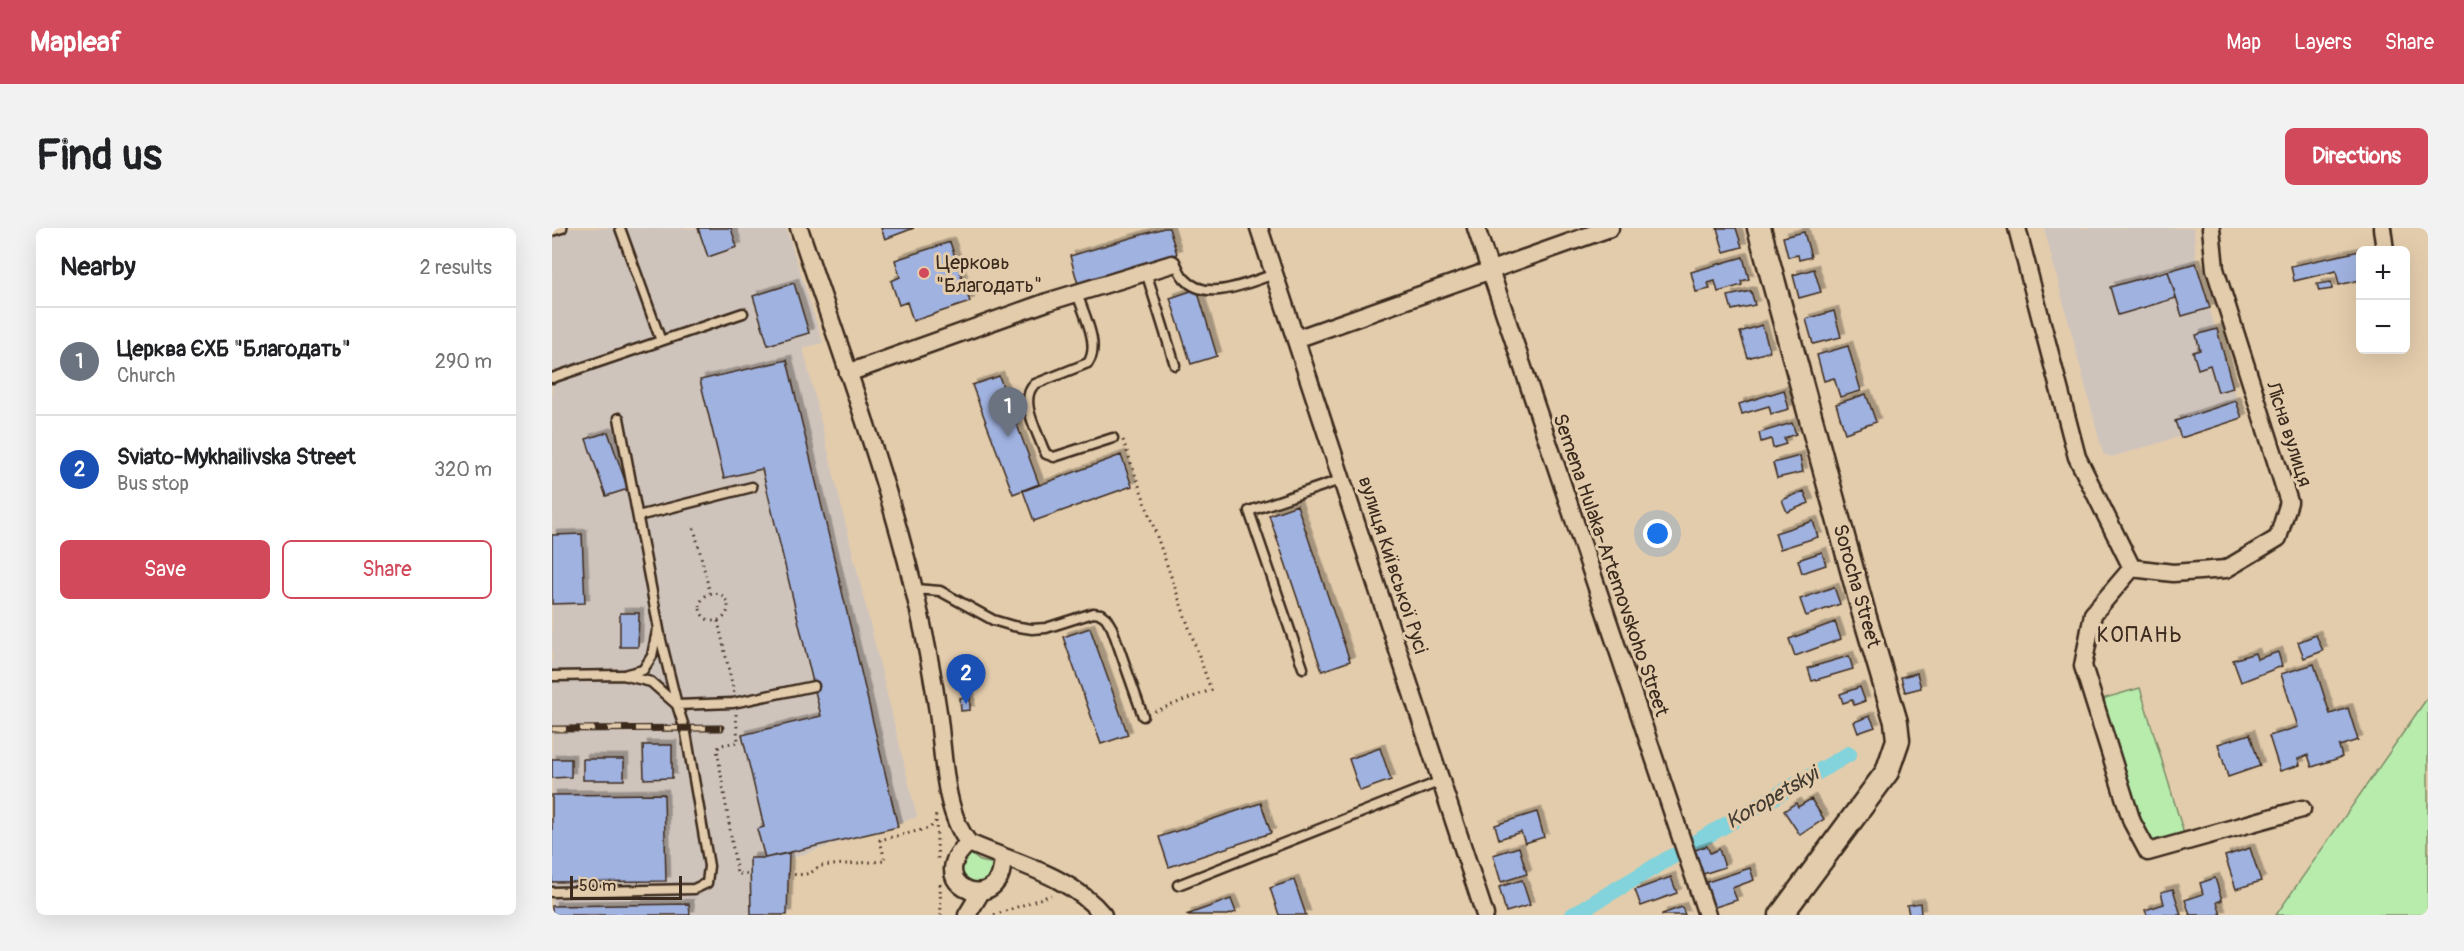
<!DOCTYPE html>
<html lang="en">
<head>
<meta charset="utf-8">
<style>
	body { margin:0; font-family:Pangolin,sans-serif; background:#f2f2f2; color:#202124 }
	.controls { position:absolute; right:18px; top:18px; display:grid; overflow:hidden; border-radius:9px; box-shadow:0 6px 24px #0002 }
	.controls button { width:54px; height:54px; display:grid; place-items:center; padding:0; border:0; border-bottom:2px solid #e0e0e0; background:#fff; color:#202124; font:30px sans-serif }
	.scale { position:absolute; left:18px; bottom:15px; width:112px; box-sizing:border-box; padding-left:6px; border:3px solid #3b2a1e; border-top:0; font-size:16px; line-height:21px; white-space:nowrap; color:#3b2a1e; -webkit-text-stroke:4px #e3ccac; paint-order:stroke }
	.you { position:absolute; left:1106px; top:306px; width:21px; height:21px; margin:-15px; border:4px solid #fff; border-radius:50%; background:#1a73e8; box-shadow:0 0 0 9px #1a73e833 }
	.badge { display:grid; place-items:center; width:39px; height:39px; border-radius:50%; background:#d1495b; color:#fff; font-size:20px; font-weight:700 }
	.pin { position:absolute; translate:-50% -50px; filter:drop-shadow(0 2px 3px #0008) }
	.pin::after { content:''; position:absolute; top:32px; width:21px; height:18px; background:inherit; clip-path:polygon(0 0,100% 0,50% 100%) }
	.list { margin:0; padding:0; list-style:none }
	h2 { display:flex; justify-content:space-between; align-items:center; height:78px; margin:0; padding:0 24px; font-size:26px }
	h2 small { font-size:20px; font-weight:400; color:#757577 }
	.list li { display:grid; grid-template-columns:39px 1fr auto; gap:18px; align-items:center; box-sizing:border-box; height:108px; padding:0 24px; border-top:2px solid #e0e0e0 }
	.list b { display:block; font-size:22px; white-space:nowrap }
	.list p { margin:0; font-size:20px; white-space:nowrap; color:#757577 }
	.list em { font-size:20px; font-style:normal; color:#757577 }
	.actions { display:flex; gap:12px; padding:18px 24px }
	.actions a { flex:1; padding:14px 0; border:2px solid #d1495b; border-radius:9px; text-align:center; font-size:21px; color:#d1495b }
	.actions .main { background:#d1495b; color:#fff }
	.map { position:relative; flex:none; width:1876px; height:687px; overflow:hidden; border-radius:9px }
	header { display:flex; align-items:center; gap:36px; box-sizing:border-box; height:84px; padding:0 30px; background:#d1495b; color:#fff }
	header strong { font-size:28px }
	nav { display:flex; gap:33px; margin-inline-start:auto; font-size:21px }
	.intro { display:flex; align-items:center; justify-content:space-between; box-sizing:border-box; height:144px; padding:0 36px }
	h1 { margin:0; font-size:42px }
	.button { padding:15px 27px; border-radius:9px; background:#d1495b; color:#fff; font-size:21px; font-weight:700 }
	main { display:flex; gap:36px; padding:0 36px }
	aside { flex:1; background:#fff; border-radius:9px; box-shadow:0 6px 24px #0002 }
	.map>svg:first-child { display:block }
</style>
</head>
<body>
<header>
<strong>Mapleaf</strong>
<nav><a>Map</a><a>Layers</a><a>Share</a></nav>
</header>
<div class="intro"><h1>Find us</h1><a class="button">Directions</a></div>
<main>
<aside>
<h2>Nearby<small>2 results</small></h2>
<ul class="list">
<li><span class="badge" style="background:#6b7280">1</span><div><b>Церква ЄХБ &quot;Благодать&quot;</b><p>Church</p></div><em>290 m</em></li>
<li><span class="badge" style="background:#1a4fb4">2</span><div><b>Sviato-Mykhailivska Street</b><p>Bus stop</p></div><em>320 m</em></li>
</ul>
<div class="actions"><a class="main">Save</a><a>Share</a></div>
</aside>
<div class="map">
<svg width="1876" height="687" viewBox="0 0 1876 687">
	<defs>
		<filter id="shadow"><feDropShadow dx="4.5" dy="-4.5" stdDeviation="0" flood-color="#0004"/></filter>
	</defs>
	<rect width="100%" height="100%" fill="#e3ccac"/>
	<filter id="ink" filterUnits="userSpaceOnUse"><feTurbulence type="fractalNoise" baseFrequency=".0167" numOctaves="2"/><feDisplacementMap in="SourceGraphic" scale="12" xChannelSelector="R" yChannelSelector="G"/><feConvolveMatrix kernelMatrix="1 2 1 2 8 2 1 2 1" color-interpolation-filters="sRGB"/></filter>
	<g filter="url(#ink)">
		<path fill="#cfc4bc" d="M0 0H234L271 115 251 120 365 589 234 632 238 687H0Z
			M1492 0H1642L1644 35 1690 190 1560 229 1551 226Z"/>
		<path fill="#b8ecad" stroke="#7a8b66" stroke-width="1.5" d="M1588 460 1632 606 1600 615 1586 589 1551 478 1553 470Z
			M1876 469V687H1724Z
			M416 624 428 633 443 636C440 649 436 653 424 657L409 649 408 633Z"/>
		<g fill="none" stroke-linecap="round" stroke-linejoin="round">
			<path stroke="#82d3db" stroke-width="16" d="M1144 614 1297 526
				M1021 687 1121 628"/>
		</g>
		<path fill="#a0b2e0" stroke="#3b2a1e" stroke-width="1.5" filter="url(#shadow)" d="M146 0H179L185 19 156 29Z
			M329 0H362L333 11Z
			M612 0H617L625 26 526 56 518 28Z
			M1165 0H1184L1190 19 1172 24Z
			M1252 4 1259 29 1247 32 1246 27 1236 29 1231 9Z
			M398 14 418 74 361 93 355 74 347 77 339 53 348 49 343 32Z
			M1808 22V52L1787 57 1784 43 1742 53 1739 38 1812 22Z
			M1191 29 1197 51 1189 53 1190 57 1166 64 1163 53 1156 55 1158 61 1144 64 1139 44Z
			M1644 35 1658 80 1630 88 1616 43Z
			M1262 41 1269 64 1247 70 1241 47Z
			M1616 43 1624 70 1566 87 1558 59Z
			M1779 54 1780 61 1767 63 1765 56Z
			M242 55 257 105 216 117 201 68Z
			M645 61 665 128 639 136 618 70Z
			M1199 63 1203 77 1180 82 1176 68Z
			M1282 83 1289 109 1261 116 1254 91Z
			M1210 97 1218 123 1196 130 1188 104Z
			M1665 101 1681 160 1666 164 1658 137 1646 141 1641 124 1648 122 1644 107Z
			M1296 118 1309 163 1288 169 1282 150 1272 153 1265 127Z
			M235 132 346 599 213 630 205 601 212 599 190 507 269 488 210 241 172 250 148 152Z
			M447 148 487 256 461 266 420 157Z
			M1232 162 1237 181 1219 186 1217 178 1190 186 1187 176Z
			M1314 166 1324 194 1293 205 1284 176Z
			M1684 173 1690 190 1629 210 1623 193Z
			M1240 195 1244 206 1232 210 1234 216 1221 220 1219 211 1209 214 1207 205Z
			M56 204 76 261 54 268 34 211Z
			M569 227 580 258 482 293 471 263Z
			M1248 228 1251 244 1225 250 1221 235Z
			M1252 263 1257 275 1235 284 1230 272Z
			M745 277 798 433 770 443 717 287Z
			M1261 293 1266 309 1228 321 1223 305Z
			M30 306 33 375 0 376V307Z
			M1270 324 1274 337 1250 345 1246 332Z
			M1282 359 1288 376 1254 388 1248 371Z
			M68 385H87L86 419H68Z
			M1283 394 1289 411 1243 428 1237 411Z
			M538 400 576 507 549 516 511 409Z
			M1764 407 1771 423 1752 430 1746 414Z
			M1726 424 1730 438 1689 454 1681 432 1703 425 1705 431Z
			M1297 428 1301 441 1260 453 1256 440Z
			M1762 436 1778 486 1796 480 1806 512 1787 518 1790 529 1760 539 1756 527 1746 531 1748 537 1728 543 1717 508 1746 499 1729 446Z
			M1365 445 1369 460 1353 464 1349 449Z
			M1308 459 1313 473 1302 477 1300 472 1291 475 1288 466Z
			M418 469V482L409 483 408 470Z
			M1318 488 1323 499 1306 505 1302 494Z
			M1698 506 1708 538 1676 549 1666 516Z
			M91 517H120V550L92 551Z
			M828 520 839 552 808 563 797 531Z
			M0 531H19V549L0 550Z
			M31 531H72V552H31Z
			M112 566 114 653 0 654V567Z
			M1259 571 1272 591 1248 607 1232 583 1244 575 1246 579Z
			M709 575 719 605 617 639 607 609Z
			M985 584 992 609 973 615 969 604 947 611 943 597Z
			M1155 618 1158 625 1167 621 1173 639 1148 647 1140 623Z
			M967 619 975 646 949 654 941 627Z
			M1698 620 1709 653 1684 661 1673 628Z
			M237 625 235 687H199L198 630H213Z
			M1198 640 1202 652 1180 660 1185 672 1157 681 1149 656Z
			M1119 649 1125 665 1089 678 1083 662Z
			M1663 650 1670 672 1665 674 1669 687H1638L1633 672 1651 666 1648 655Z
			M742 652 754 687H727L718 660Z
			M970 652 978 677 954 684 947 659Z
			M1621 661 1629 687H1595L1593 682 1612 676 1609 664Z
			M679 671 684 684 676 687H634Z
			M1368 675 1369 686 1357 687 1355 677Z
			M137 676 138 687H0V678Z
			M1130 679 1133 687H1110V686Z"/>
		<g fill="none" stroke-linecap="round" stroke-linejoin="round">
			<g stroke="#3b2a1e" stroke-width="13">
				<path id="lane" d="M68 0 109 113
					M0 3 10 0
					M620 36 625 38C627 42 629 47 632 50 654 76 696 54 723 46
					M594 44 623 137
					M525 65C531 85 549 117 536 135L483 156C466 171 485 203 491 220L494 226 502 229 561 210
					M0 150 191 85
					M67 190 109 412 125 477 181 475 262 458
					M86 288 200 259
					M363 361 388 363 441 392 461 398 480 401 494 400 541 385 549 386 554 390 560 400 591 488
					M751 440 697 283 791 251
					M75 446 91 442 100 428 105 403
					M0 448 71 447 99 454 125 477 134 505 157 638 155 655 142 661 0 664
					M626 657 889 553"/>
			</g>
			<g stroke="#3b2a1e" stroke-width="21">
				<path id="street" d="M247 0C301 160 362 317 386 484 392 525 391 583 417 615 462 635 518 647 551 687
					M707 0 933 687
					M924 0 1155 687
					M1465 0 1525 229 1580 340 1541 386 1531 438 1580 594 1596 624 1750 581
					M1830 0 1833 22
					M744 111 1058 0
					M296 145 495 74 620 36
					M1580 340 1621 345 1674 341 1726 310 1737 274 1663 41 1659 0
					M417 615C375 650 427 680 445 653 450 647 450 638 451 630
					M415 687 429 664"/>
			</g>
			<g stroke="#3b2a1e" stroke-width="27">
				<path id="secondary" d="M1207 0 1312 386 1344 494 1346 512 1335 544 1229 687"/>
			</g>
			<path stroke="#3b2a1e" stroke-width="3" stroke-dasharray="1.5 4.5" stroke-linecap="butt" d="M571 212 659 462 601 484
				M142 300 158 365
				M148 379a14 14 0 1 1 28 0a14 14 0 1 1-28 0Z
				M166 393 182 465
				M184 486 186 514 169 517 165 521 185 646H198
				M384 593 386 634
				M236 646C249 647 258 648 267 638L333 633 328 612 378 600 383 594 384 585
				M388 656 389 687
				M442 687 499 667"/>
			<use href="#lane" stroke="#e3ccac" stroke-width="8"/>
			<use href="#street" stroke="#e3ccac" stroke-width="16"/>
			<use href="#secondary" stroke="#e3ccac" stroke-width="22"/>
			<g stroke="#3b2a1e" stroke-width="7">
				<path id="rail" d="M0 501 169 500"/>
			</g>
			<use href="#rail" stroke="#e3ccac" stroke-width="4.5" stroke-dasharray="14" stroke-linecap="butt"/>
		</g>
	</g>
	<circle fill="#d1495b" stroke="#e3ccac" stroke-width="2" cx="372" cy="45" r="6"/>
	<g text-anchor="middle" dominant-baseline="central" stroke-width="6" stroke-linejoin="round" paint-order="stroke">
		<g font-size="20" fill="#3b2a1e" stroke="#e3ccac" text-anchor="start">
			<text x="384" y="34">Церковь<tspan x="384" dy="23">"Благодать"</tspan></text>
		</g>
		<g font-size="20" fill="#3b2a1e" stroke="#e3ccac">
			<text transform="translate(1737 206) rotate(72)">Лісна вулиця</text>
			<text transform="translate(841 337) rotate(72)">вулиця Київської Русі</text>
			<text transform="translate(1059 337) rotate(71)">Semena Hulaka-Artemovskoho Street</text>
			<text transform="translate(1305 358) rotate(74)">Sorocha Street</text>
		</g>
		<g font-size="21" letter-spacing="1.5" fill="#3b2a1e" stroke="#e3ccac">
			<text x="1588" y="407">КОПАНЬ</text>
		</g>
		<g font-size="21" font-style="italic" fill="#423b31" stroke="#e3ccac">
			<text transform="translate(1220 570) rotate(-30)">Koropetskyi</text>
		</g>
	</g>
</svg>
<div class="controls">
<button>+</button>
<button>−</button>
</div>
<div class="scale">50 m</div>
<div class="you"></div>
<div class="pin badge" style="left:456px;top:209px;background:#6b7280">1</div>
<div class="pin badge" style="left:414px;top:476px;background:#1a4fb4">2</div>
</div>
</main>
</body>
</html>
